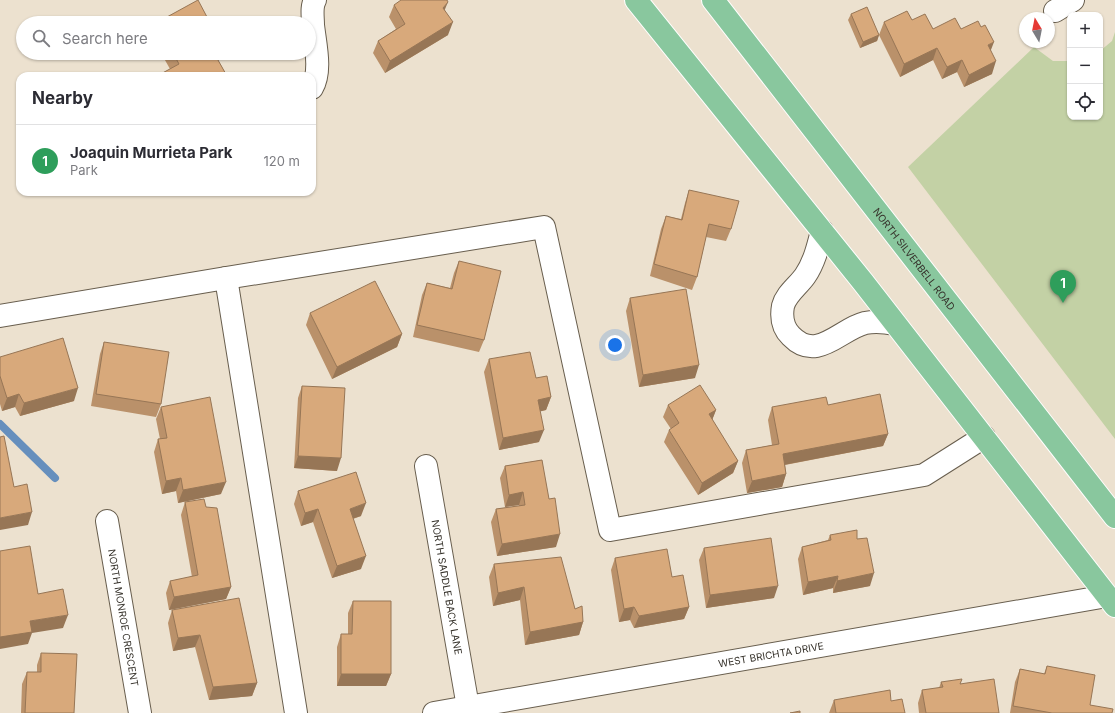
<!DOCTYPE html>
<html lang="en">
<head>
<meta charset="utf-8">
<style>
	body { margin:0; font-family:Inter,sans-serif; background:#f2f2f3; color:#2b2b33 }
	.controls { position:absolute; right:12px; top:12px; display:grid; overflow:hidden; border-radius:8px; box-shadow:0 1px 3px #0004 }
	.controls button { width:36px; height:36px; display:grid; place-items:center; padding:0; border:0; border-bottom:1px solid #e1e1e2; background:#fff; color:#2b2b33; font:20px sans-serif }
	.compass { position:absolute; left:1019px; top:12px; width:36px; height:36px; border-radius:50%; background:#fff; box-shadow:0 1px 3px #0004; rotate:350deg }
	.you { position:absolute; left:615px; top:345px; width:14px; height:14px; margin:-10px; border:3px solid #fff; border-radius:50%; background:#1a73e8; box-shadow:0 0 0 6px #1a73e833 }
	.badge { display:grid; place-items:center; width:26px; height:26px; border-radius:50%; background:#725c2c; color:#fff; font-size:13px; font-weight:700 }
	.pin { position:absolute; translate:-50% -33px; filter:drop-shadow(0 1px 2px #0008) }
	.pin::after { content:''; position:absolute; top:21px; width:14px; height:12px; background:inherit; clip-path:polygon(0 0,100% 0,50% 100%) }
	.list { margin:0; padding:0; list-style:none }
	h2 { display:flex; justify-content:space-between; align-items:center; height:52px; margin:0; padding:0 16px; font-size:17px }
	h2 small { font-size:13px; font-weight:400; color:#7c7c81 }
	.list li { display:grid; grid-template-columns:26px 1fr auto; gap:12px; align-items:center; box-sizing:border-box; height:72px; padding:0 16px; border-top:1px solid #e1e1e2 }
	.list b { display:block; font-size:15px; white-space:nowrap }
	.list p { margin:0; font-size:13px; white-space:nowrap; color:#7c7c81 }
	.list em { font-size:13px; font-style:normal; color:#7c7c81 }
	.icon { flex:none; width:22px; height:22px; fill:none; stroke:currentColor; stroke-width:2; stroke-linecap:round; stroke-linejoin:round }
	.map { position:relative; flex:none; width:1115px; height:713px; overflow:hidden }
	.search { position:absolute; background:#fff; box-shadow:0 1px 3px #0004; left:16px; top:16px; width:300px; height:44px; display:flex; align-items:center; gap:10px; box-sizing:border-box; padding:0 14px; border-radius:22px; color:#7c7c81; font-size:15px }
	.panel { position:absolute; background:#fff; box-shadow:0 1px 3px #0004; left:16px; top:72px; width:300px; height:124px; border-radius:12px }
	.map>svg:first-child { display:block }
</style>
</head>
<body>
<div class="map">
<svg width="1115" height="713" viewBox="0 0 1115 713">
	<rect width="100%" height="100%" fill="#ece1cf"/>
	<path fill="#c3d1a5" d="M1115 32V439L908 167 1034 47 1053 61H1070V117H1100V51L1112 41Z"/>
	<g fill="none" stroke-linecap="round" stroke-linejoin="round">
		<path stroke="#668fbd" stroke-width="8" d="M0 424 55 478"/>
		<g stroke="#685e4e" stroke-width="24">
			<g id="minor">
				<path d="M1055 11 1073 0"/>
				<path d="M312 88C322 71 315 44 313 25 313 17 311 7 315 0"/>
				<path d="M822 231C818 247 814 263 805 276 798 286 786 294 783 306 781 317 783 328 791 336 817 363 840 329 865 323 875 321 885 322 895 324"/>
				<path d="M226 278 296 713"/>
				<path d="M0 316 226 278 544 227 610 530 924 475 984 437"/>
				<path id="s1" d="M426 466 468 707"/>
				<path id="s2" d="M107 521 140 713"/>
				<path id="s3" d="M434 713 1107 596"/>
			</g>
		</g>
		<g stroke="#fff" stroke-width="24">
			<g id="major">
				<path d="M636 0 863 282 1115 606"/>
				<path id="s4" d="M713 0 1115 517"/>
			</g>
		</g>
		<use href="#minor" stroke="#fff" stroke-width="22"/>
		<use href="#major" stroke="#89c79e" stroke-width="22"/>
	</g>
	<path fill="#ba916a" d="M394 5 445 10 448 35 385 73 373 53 378 41 396 29 389 17Z
		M851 14 879 35 884 22 912 20 933 29H961L991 50 992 74 964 87 957 72 942 79 933 60 900 77 879 35 877 41 860 48 848 20Z
		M161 53H214L227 76H157L170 69Z
		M689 190 731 229 726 241 706 237 697 277 692 290 650 276 661 229 666 216 681 219 685 203Z
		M459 261 484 340 479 352 413 337 422 295 427 283 450 288 454 273Z
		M630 298 695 378 639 387 626 311Z
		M310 313 402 334 397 347 332 379 306 325Z
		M104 342 161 404 156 417 91 406 100 354Z
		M0 357 74 401 20 416 15 407 2 411 0 404Z
		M489 359 536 378 551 397 546 410 540 411 539 442 499 450 484 372Z
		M302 386 337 471 294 468 298 398Z
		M668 405 716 410 712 420 738 461 733 473 698 495 664 442 669 430 671 429 663 417Z
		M828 405 888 434 883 446 785 465 786 474 782 487 747 493 742 463 746 450 772 445 768 420 772 407Z
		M161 407 221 494 178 503 176 491 162 494 154 452 158 439H160L156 419Z
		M542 460 556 547 497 556 491 522 496 509 519 506V505L505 507 500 478 505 466Z
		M298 491 361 516 353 519 361 569 332 578 313 522 301 526 294 504Z
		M185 502 206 507 231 587 226 599 169 610 166 593 170 581 192 577 181 515Z
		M830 535 857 539 870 586 833 593V588L803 595 798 559 802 547 828 540Z
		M704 548 774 598 706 608 699 560Z
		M615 558 672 577 689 607 684 619 634 628 630 620 619 622 611 570Z
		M494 564 575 609 583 622 579 635 525 645 520 600 493 606 489 577Z
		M353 601 391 674 386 686H337V647L341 634H348V613Z
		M172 610 257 683 252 696 209 700 195 647 173 651 168 623Z
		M41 653 74 713H21L22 684 27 672H37V665Z
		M1047 666 1090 705 1112 713H1010L1015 682 1020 669 1044 674Z
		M941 682 960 684 999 713H919L918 703 922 690 939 688Z
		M834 700 891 701 905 713H829Z"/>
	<path fill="#977656" d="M448 2 443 14V8Z
		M207 17 205 23H197Z
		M453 22 448 35 385 73 390 61Z
		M879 35 877 41 860 48 863 42Z
		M994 42 989 55 988 45Z
		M937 48 933 60 900 77 904 64Z
		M962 60 957 72 942 79 947 67Z
		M996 61 992 74 964 87 969 75Z
		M402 334 397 347 332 379 337 367Z
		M699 365 695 378 639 387 643 375Z
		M78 388 74 401 20 416 24 403Z
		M19 394 15 407 2 411 7 398Z
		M551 397 546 410 534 413 538 400Z
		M716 410 711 423 709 414Z
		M544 430 539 442 499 450 503 438Z
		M888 434 883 446 778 466 783 454Z
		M298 456 341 458 337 471 294 468Z
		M738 461 733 473 698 495 702 483Z
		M786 474 782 487 747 493 752 481Z
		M181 478 176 491 162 494 166 481Z
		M226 482 221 494 178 503 183 490Z
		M523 492 519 505 505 507 509 495Z
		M366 503 361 516 345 521 350 509Z
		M318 509 313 522 301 526 305 513Z
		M32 512 28 525 0 530V518Z
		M560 534 556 547 497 556 502 544Z
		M366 556 361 569 332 578 337 566Z
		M874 573 870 586 833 593 837 581Z
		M838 576 833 588 803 595 808 582Z
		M778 586 774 598 706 608 710 595Z
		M231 587 226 599 169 610 174 597Z
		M524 587 520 600 493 606 498 593Z
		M634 607 630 620 619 622 624 609Z
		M689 607 684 619 634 628 639 616Z
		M68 615 63 628 32 633 28 644 0 649V637L30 621Z
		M583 622 579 635 525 645 530 632Z
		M200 635 195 647 173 651 178 638Z
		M341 674H391L386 686H337Z
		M257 683 252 696 209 700 213 687Z"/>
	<path fill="#d8a97b" stroke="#977656" d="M198 0 207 17 197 23H156Z
		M401 0H447L448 2 443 8 453 22 390 61 378 41 405 24 394 5Z
		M867 7 879 35 863 42 851 14Z
		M907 11 912 20 925 14 933 29 955 18 961 29 978 21 981 27 985 25 994 42 988 45 996 61 969 75 962 60 947 67 937 48 904 64 884 22Z
		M173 53H214L227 76H195V75L193 76H157L179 64Z
		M689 190 739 201 731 229 709 224 697 277 654 264 666 216 682 220Z
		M459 261 501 271 484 340 417 325 427 283 452 289Z
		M375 281 402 334 337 367 310 313Z
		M686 289 699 365 643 375 630 298Z
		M63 338 78 388 24 403 19 394 7 398 0 376V357Z
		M104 342 169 352 161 404 96 394Z
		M530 352 536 378 547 376 551 397 538 400 544 430 503 438 489 359Z
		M700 385 716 410 709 414 738 461 702 483 669 430 679 423 668 405Z
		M302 386 345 388 341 458 298 456Z
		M880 394 888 434 783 454 786 474 752 481 746 450 779 444 772 407 826 397 828 405Z
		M210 397 226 482 183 490 181 478 166 481 158 439 167 438 161 407Z
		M4 436 14 487 27 484 32 512 0 518V437Z
		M542 460 549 499 555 498 560 534 502 544 496 509 525 505 523 492 509 495 505 466Z
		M356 472 366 503 350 509 366 556 337 566 318 509 305 513 298 491Z
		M204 499 206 507 217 508 231 587 174 597 170 581 198 575 185 502Z
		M857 530V539L867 538 874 573 837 581 838 576 808 582 802 547 831 540 830 535Z
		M771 538 778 586 710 595 704 548Z
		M30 546 38 594 63 589 68 615 30 621 32 632 0 637V551Z
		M667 549 672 577 683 575 689 607 639 616 634 607 624 609 615 558Z
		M561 557 575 609 582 606 583 622 530 632 524 587 498 593 494 564Z
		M239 598 257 683 213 687 200 635 178 638 172 610Z
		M353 601H391V674H341V634H352Z
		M41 653 77 654 74 713H25L27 672H41Z
		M1047 666 1095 675 1090 705 1113 709 1112 713H1052L1013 706 1020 669 1045 674Z
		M962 679 960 684 994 679 999 713H926L922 690 943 687 941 682Z
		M890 690 891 701 902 699 905 713H836L834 700Z
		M800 711V713H790Z"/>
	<g text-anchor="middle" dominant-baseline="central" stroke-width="3" stroke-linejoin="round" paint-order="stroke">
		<g font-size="10" fill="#36322b" stroke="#fff">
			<text stroke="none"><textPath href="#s4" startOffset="328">NORTH SILVERBELL ROAD</textPath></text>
			<text stroke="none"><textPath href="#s1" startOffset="123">NORTH SADDLE BACK LANE</textPath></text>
			<text stroke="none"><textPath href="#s2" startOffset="98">NORTH MONROE CRESCENT</textPath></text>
			<text stroke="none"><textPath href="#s3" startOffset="342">WEST BRICHTA DRIVE</textPath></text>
		</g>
	</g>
</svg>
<div class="controls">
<button>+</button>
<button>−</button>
<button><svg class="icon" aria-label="locate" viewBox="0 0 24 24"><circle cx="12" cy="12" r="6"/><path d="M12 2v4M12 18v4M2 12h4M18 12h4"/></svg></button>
</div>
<svg class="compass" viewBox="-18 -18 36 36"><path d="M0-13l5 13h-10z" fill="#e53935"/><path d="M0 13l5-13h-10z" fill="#7c7c81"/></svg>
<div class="you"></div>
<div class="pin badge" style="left:1063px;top:303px;background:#2e9e5b">1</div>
<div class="search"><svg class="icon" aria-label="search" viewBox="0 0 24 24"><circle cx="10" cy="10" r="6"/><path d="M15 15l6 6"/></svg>Search here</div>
<section class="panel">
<h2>Nearby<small></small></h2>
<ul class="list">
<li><span class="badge" style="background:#2e9e5b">1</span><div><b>Joaquin Murrieta Park</b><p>Park</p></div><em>120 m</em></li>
</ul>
</section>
</div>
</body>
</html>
